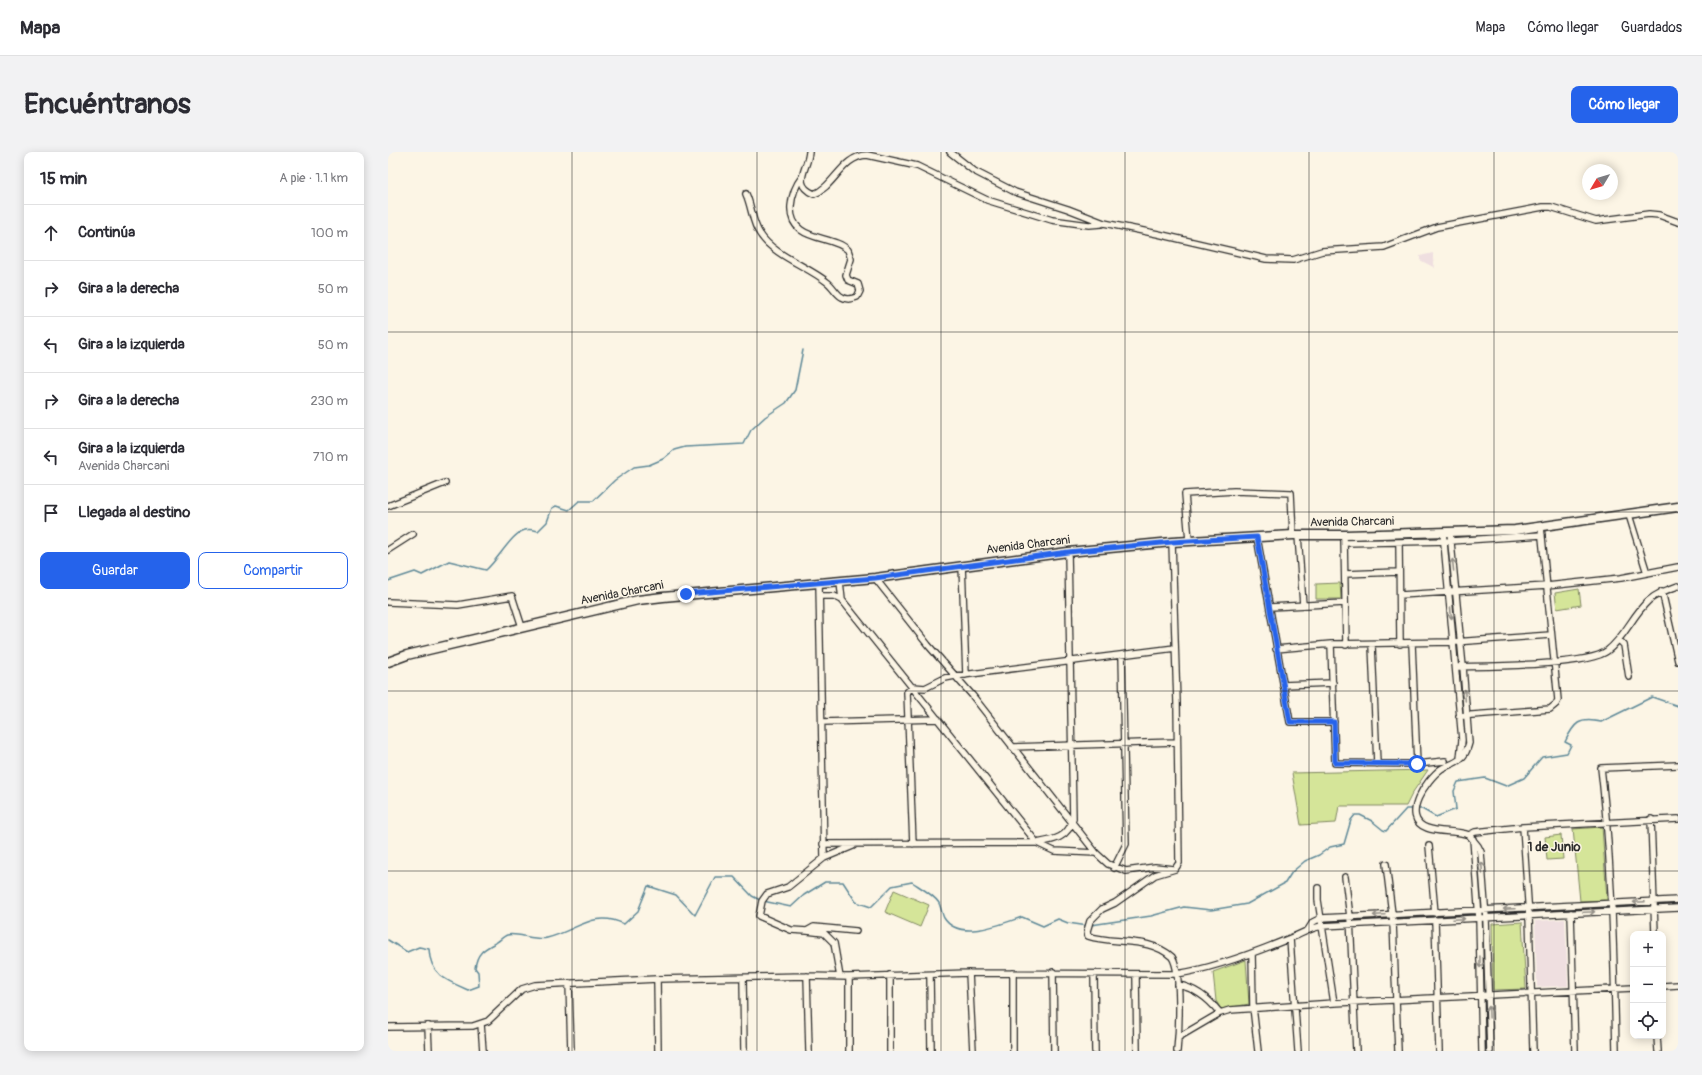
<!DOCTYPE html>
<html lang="es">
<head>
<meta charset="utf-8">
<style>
	body { margin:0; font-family:Pangolin,sans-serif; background:#f2f2f3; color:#2b2b33 }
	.controls { position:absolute; right:12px; bottom:12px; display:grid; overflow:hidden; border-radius:8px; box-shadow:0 2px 10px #0003 }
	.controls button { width:36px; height:36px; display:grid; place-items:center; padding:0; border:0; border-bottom:1px solid #e1e1e2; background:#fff; color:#2b2b33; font:20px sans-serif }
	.compass { position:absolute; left:1194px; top:12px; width:36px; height:36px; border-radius:50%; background:#fff; box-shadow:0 2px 10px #0003; rotate:232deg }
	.stop { position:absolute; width:12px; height:12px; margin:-9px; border:3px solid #2563eb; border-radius:50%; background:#fff }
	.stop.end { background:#2563eb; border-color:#fff; box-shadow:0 1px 4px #0008 }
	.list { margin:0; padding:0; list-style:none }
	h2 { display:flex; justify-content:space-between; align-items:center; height:52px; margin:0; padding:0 16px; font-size:17px }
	h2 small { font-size:13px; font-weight:400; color:#7c7c81 }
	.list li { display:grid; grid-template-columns:26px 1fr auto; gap:12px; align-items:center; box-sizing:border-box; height:56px; padding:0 16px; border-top:1px solid #e1e1e2 }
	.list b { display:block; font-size:15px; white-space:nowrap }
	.list p { margin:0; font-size:13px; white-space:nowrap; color:#7c7c81 }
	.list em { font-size:13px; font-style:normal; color:#7c7c81 }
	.actions { display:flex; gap:8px; padding:12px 16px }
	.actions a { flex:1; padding:9px 0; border:1px solid #2563eb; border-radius:8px; text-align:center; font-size:14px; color:#2563eb }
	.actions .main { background:#2563eb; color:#fff }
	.icon { flex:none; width:22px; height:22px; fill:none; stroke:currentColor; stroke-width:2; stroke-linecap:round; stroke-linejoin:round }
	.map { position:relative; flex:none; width:1290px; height:899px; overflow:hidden; border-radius:8px }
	header { display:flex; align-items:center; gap:24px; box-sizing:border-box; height:56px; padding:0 20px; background:#fff; border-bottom:1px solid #e1e1e2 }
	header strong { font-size:19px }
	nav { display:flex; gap:22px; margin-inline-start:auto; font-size:14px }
	.intro { display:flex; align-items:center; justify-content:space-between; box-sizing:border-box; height:96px; padding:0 24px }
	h1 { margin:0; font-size:28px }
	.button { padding:10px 18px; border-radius:8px; background:#2563eb; color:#fff; font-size:14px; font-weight:700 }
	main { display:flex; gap:24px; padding:0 24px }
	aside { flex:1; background:#fff; border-radius:8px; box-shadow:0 2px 10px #0003 }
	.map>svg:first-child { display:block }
</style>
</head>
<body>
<header>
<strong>Mapa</strong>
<nav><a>Mapa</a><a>Cómo llegar</a><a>Guardados</a></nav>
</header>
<div class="intro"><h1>Encuéntranos</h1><a class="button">Cómo llegar</a></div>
<main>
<aside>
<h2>15 min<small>A pie · 1.1 km</small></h2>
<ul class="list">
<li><svg class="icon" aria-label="ahead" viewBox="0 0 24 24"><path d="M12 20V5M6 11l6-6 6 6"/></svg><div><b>Continúa</b></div><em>100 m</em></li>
<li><svg class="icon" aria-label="right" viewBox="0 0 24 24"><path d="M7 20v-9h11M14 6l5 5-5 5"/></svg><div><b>Gira a la derecha</b></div><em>50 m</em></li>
<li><svg class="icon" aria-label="left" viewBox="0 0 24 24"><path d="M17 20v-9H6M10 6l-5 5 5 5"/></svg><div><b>Gira a la izquierda</b></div><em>50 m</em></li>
<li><svg class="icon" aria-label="right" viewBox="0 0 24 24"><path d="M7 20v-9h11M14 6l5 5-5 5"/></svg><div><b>Gira a la derecha</b></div><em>230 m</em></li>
<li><svg class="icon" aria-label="left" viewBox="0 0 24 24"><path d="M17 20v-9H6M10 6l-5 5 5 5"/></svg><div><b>Gira a la izquierda</b><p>Avenida Charcani</p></div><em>710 m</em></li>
<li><svg class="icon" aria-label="arrive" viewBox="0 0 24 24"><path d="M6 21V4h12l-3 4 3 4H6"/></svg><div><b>Llegada al destino</b></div></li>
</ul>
<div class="actions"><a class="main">Guardar</a><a>Compartir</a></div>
</aside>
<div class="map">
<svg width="1290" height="899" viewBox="0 0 1290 899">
	<rect width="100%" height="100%" fill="#fcf5e5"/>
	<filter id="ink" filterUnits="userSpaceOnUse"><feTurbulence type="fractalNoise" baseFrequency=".025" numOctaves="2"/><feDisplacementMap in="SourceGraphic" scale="8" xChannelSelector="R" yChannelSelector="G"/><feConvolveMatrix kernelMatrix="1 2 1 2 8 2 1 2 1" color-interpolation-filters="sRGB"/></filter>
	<g filter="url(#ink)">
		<path fill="#efdfe0" d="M1045 101V107L1047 116 1032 108V104Z
			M1177 767 1180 834 1149 835 1147 769Z"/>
		<path fill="#d5e599" stroke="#808862" d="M952 431 953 447H928V432Z
			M1191 437 1193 453 1169 457 1167 441Z
			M1040 618 1025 640 1018 654H951L948 671 913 673 904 621Z
			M1214 675 1219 748 1192 749 1185 677Z
			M1173 683 1175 707 1159 708 1157 685Z
			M506 738 541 753 532 775 497 760Z
			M1216 755V757L1149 761V758Z
			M1134 770 1138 837 1105 838 1104 772Z
			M1096 772 1097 836H1095L1093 773Z
			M858 808 861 852 833 857 828 849 825 820Z
			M1095 850H1098L1099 899H1097Z"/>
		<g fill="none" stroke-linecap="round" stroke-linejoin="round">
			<path stroke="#5f8998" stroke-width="1.5" d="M0 429 27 420 34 423 61 409 98 418C110 408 124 381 137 378 141 377 146 378 150 379L159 370 164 356 168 354 181 358 191 349H205L227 328 246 315 261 313 275 307 286 298 297 295 356 292 363 278 377 265 398 251 407 238 415 198
				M1029 657H1034L1048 665 1068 657 1066 639 1070 630 1097 626 1118 634 1136 626 1154 605 1179 601 1183 593 1177 590C1186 571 1191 565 1213 570L1264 545 1290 554
				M375 749 403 755 416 743 437 730H455L468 750 483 755 504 734 524 730C533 736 546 743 551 751 553 756 554 762 556 766 571 790 613 772 634 765L655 774 670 767 680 771 700 774
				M703 773 763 764 796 755 823 758 859 752 897 731 904 720 917 709 931 703 942 695 956 692 963 668 967 663H972L984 669 995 678 998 679 1018 657H1025
				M0 788 19 800 31 795 41 797C42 823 59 829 80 838L91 834 90 820 87 816C89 800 96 797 109 790 112 788 116 784 119 783 128 780 148 789 159 786 188 779 206 757 236 772L250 759 260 734 288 743 307 763 327 725H346L364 744 372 748"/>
			<g stroke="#2b2b2b" stroke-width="8">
				<path id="street" d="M421 0C420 17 403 32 426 42 446 35 454 4 479 3L529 14 599 48 664 68 701 73 713 72
					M562 0 586 19 627 40 680 57 716 71 770 82 878 107 905 108 934 99 996 95 1049 75 1155 55H1163L1208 69 1261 62 1271 63 1290 70
					M358 42C364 55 364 71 372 82 385 103 421 115 439 130 445 134 448 142 454 145 459 148 463 147 469 145L472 139 470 132 460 128 458 123 463 107 460 98C444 82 401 91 403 54 404 42 407 34 414 25
					M0 354 57 331
					M1241 363 1259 421
					M1055 380 1074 588 1072 607
					M1062 380 1075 515 1081 591C1079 597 1078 603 1072 607 1067 612 1059 613 1053 617 1039 627 1011 666 1039 676 1052 681 1068 678 1081 683L1090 694 1093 700 1098 766 1102 899
					M910 383 915 453
					M869 385 902 570H946
					M956 387 958 493
					M801 388 797 342 846 339 903 341 905 383
					M784 390 789 551 791 711 787 717 767 723 727 751 714 757 702 769 699 779 700 784C727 793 761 784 784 805 794 820 791 880 789 899
					M1011 390 1012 492
					M956 391 1063 389 1154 383
					M0 398 25 382
					M574 413 578 523
					M957 422 1010 420
					M487 426 540 493 584 543 708 701 720 712 738 719 767 715 785 717
					M452 429 454 448
					M431 431 436 706
					M1274 439 1290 509
					M1012 443 1159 434 1233 426 1290 415
					M432 444H446L454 448 649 691 666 699 708 701
					M0 450 70 453 124 444 134 475
					M882 455 957 451
					M1231 488 1236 493 1241 525
					M943 492 947 611 1029 612 1024 492
					M984 493 989 612
					M888 497 943 492 1066 490 1163 483
					M1068 515C1097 514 1199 514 1219 499 1237 485 1244 464 1260 449 1269 441 1279 438 1290 434
					M895 533 945 531
					M1071 564 1162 557 1168 552 1170 548 1153 375
					M434 570 550 567
					M624 595 789 590
					M1029 612 1057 609
					M1263 667 1267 782
					M1135 675 1141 764 1145 899
					M1081 683 1087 680 1135 675 1290 667
					M1085 687 1091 766 1094 899
					M435 692 649 691C666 688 680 686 685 667L680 400
					M525 692 519 540 525 535 537 536 557 526 567 524 787 496
					M465 694 436 706 400 735 379 742 374 749 371 764 403 778 419 779 426 775 468 779
					M1041 694 1047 761
					M998 712 1005 770 1010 899
					M726 716 738 692 734 503
					M957 725 962 765 968 899
					M930 736V748L946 851 1245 836
					M1183 761 1187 899
					M1047 768 1051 899
					M920 778 925 770 933 766 1290 748
					M419 779 436 781 446 791 452 825
					M902 787 910 899
					M864 801 865 855 870 899
					M665 820 666 899
					M581 821 585 899
					M625 821V899
					M706 822 707 899
					M502 823V899
					M542 823 543 899
					M748 823 749 899
					M419 824 421 899
					M355 826 356 899
					M269 827 270 899
					M181 831 183 899
					M790 833C808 836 821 847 832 861
					M1275 834 1290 833
					M93 872 95 899
					M40 874 41 899
					M0 875 85 874 100 869 134 837 147 833 269 827 419 824 461 825 581 821 789 822C826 816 866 801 900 787 912 783 921 776 934 774L1290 756
					M1269 884 1270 899
					M791 885 832 861 842 858 946 851
					M461 899V825
					M1228 899C1226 804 1224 710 1213 616L1290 613"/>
			</g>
			<g stroke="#2b2b2b" stroke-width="11">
				<path id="secondary" d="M0 510 19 503 250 448 275 445 487 426 680 400 784 390 905 383H958L1127 378 1290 355"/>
			</g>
			<use href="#street" stroke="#fcf5e5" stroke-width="5.5"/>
			<use href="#secondary" stroke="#fcf5e5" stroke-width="8"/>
		</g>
		<defs><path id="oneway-shaft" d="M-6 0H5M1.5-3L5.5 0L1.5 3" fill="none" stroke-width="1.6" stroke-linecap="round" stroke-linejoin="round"/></defs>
		<g stroke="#949088">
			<use href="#oneway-shaft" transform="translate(1065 413) rotate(-96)"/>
			<use href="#oneway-shaft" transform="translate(1063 461) rotate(84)"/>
			<use href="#oneway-shaft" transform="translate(1077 543) rotate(-93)"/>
			<use href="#oneway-shaft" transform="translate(1094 716) rotate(-95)"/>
			<use href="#oneway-shaft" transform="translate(1251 750) rotate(177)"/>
			<use href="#oneway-shaft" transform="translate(1121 757) rotate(178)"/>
			<use href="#oneway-shaft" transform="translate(1201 760) rotate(-3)"/>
			<use href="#oneway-shaft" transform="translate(991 763) rotate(177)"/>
			<use href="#oneway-shaft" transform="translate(1071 767) rotate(-3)"/>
			<use href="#oneway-shaft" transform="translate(1092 810) rotate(89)"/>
			<use href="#oneway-shaft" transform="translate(1101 860) rotate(-92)"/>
		</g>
	</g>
	<g fill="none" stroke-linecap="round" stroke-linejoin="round" filter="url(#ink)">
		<path stroke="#2563eb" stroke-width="5" d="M298 442 487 426 680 400 784 390 869 385 902 570H946L947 611 1029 612"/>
	</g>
	<path fill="none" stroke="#2b2b2b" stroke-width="1" stroke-opacity="0.55" d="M184 0V899M369 0V899M553 0V899M737 0V899M921 0V899M1106 0V899M0 180H1290M0 360H1290M0 539H1290M0 719H1290"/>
	<g text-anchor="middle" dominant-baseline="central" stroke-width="3" stroke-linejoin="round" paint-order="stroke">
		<g font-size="12" fill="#2b2b2b" stroke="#fcf5e5">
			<text transform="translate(964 370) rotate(-1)">Avenida Charcani</text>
			<text transform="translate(640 393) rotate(-7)">Avenida Charcani</text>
			<text transform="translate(234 441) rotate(-11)">Avenida Charcani</text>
		</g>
		<g font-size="13" font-weight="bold" fill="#2b2b2b" stroke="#fcf5e5">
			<text x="1166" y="695">1 de Junio</text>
		</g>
	</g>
</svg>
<div class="controls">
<button>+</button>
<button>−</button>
<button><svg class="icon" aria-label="locate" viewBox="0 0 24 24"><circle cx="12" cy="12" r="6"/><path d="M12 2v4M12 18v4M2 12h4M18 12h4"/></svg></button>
</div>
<svg class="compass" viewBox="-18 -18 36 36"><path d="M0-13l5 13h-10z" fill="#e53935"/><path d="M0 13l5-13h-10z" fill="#7c7c81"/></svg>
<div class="stop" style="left:1029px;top:612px"></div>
<div class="stop end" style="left:298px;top:442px"></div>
</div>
</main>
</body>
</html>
